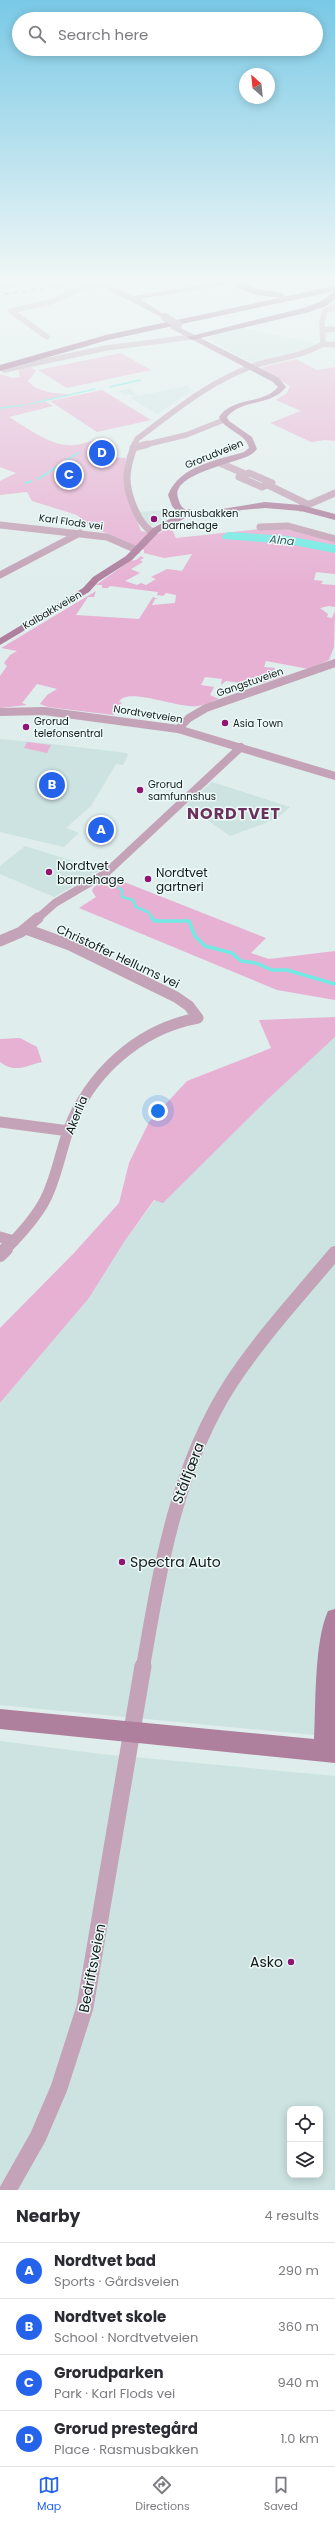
<!DOCTYPE html>
<html lang="en">
<head>
<meta charset="utf-8">
<style>
	body { margin:0; font-family:Poppins,sans-serif; background:#f2f2f3; color:#2b2b33 }
	.controls { position:absolute; right:12px; bottom:12px; display:grid; overflow:hidden; border-radius:8px; box-shadow:0 2px 10px #0003 }
	.controls button { width:36px; height:36px; display:grid; place-items:center; padding:0; border:0; border-bottom:1px solid #e1e1e2; background:#fff; color:#2b2b33; font:20px sans-serif }
	.compass { position:absolute; left:239px; top:68px; width:36px; height:36px; border-radius:50%; background:#fff; box-shadow:0 2px 10px #0003; rotate:333deg }
	.you { position:absolute; left:158px; top:1111px; width:14px; height:14px; margin:-10px; border:3px solid #fff; border-radius:50%; background:#1a73e8; box-shadow:0 0 0 6px #1a73e833 }
	.badge { display:grid; place-items:center; width:26px; height:26px; border-radius:50%; background:#2563eb; color:#fff; font-size:13px; font-weight:700 }
	.pin { position:absolute; translate:-50% -50%; border:2px solid #fff; box-shadow:0 1px 4px #0006 }
	.list { margin:0; padding:0; list-style:none }
	h2 { display:flex; justify-content:space-between; align-items:center; height:52px; margin:0; padding:0 16px; font-size:17px }
	h2 small { font-size:13px; font-weight:400; color:#7c7c81 }
	.list li { display:grid; grid-template-columns:26px 1fr auto; gap:12px; align-items:center; box-sizing:border-box; height:56px; padding:0 16px; border-top:1px solid #e1e1e2 }
	.list b { display:block; font-size:15px; white-space:nowrap }
	.list p { margin:0; font-size:13px; white-space:nowrap; color:#7c7c81 }
	.list em { font-size:13px; font-style:normal; color:#7c7c81 }
	.icon { flex:none; width:22px; height:22px; fill:none; stroke:currentColor; stroke-width:2; stroke-linecap:round; stroke-linejoin:round }
	.map { position:relative; flex:none; width:335px; height:2190px; overflow:hidden }
	.search { position:absolute; background:#fff; box-shadow:0 2px 10px #0003; left:12px; right:12px; top:12px; height:44px; display:flex; align-items:center; gap:10px; box-sizing:border-box; padding:0 14px; border-radius:22px; color:#7c7c81; font-size:15px }
	.sheet { height:276px; background:#fff }
	nav { display:flex; justify-content:space-around; align-items:center; box-sizing:border-box; height:56px; border-top:1px solid #e1e1e2; background:#fff; font-size:11px; color:#7c7c81 }
	nav a { display:grid; justify-items:center; gap:2px }
	nav .on { color:#2563eb }
	.map>svg:first-child { display:block }
</style>
</head>
<body>
<div class="map">
<svg width="335" height="2190" viewBox="0 0 335 2190">
	<rect width="100%" height="100%" fill="#dfedec"/>
	<path fill="#cce3e1" fill-rule="evenodd" d="M245 328 316 344V347L254 363 247 361 209 339 216 334Z
		M186 386 193 390 157 414 130 398 134 397 129 394 124 395 118 391 130 388 138 396Z
		M168 510 165 520 149 527 139 512Z
		M0 739 52 744 127 753 128 755 123 765 116 764 91 806 66 828 79 833 64 847 0 832Z
		M212 782 290 807 276 819 230 836 186 805Z
		M25 846 101 870 54 897 0 874V866Z
		M335 1037V1737L0 1705V1403L89 1298 124 1242 155 1200Z
		M0 1741 101 1754 335 1776V2190H0ZM290 2109H320V2175H290Z"/>
	<path fill="#e7b1d3" d="M97 278H150L148 280 162 285 143 282 115 285Z
		M17 282 37 284H39L0 290V285Z
		M121 353 151 370 67 388 38 370Z
		M296 359 317 370 335 367V441L325 440 311 442 270 423 301 411 276 400 287 393 290 386 260 368Z
		M31 367 36 371 28 381C39 394 58 393 73 395L45 401 53 406 9 417C28 428 52 448 75 445 86 444 95 438 106 438L89 447 90 456 126 458C122 483 132 508 141 531L157 534 171 527 176 538 269 528 297 531 335 542V574L316 572 314 580 323 581 321 584 335 585V607L329 606 320 608 328 614 327 617 332 618 335 611 334 647 329 660 309 669 266 661 264 667 275 668 273 674 284 676 246 688 241 683 226 681 221 685 222 679 205 677 201 685 214 687 210 695 219 699C212 701 205 705 198 706 178 709 127 686 119 702L122 703 113 715 48 707 40 704 47 695 57 689 37 684 22 703 27 705 0 708V676L7 666 4 663 10 655 17 651 1 648 96 591 94 597H88L76 615 139 619 153 597 158 599H155L152 605 175 603 176 595 166 593 163 596 157 595 158 592 110 586 108 588H102V585H96L130 561 136 560 141 556 144 558 140 560 143 562 131 569 140 573 125 581 137 585 141 583 146 585 156 579 151 577 167 569 182 571 192 554 164 558 144 553V550L107 533 93 529 77 515 32 501 27 492 0 495V481L16 473 0 467V374L12 378 20 377 18 370Z
		M102 390 151 420 97 432 50 401Z
		M27 742 51 745 47 753 24 748Z
		M109 876 266 938 251 953 269 959 335 951V1000L277 990 79 908 96 897 92 891 93 888Z
		M335 1017V1037L270 1097 163 1203 154 1200 124 1242 89 1298 0 1403V1328L74 1253 119 1203 129 1163 149 1122 187 1081 271 1048 259 1020Z
		M20 1038 37 1047 42 1062C27 1065 15 1074 0 1062V1039Z"/>
	<g fill="none" stroke-linecap="round" stroke-linejoin="round">
		<path stroke="#73e9e3" stroke-width="1.5" d="M110 387 140 380
			M30 404 95 389
			M0 408 25 405"/>
		<path stroke="#73e9e3" stroke-width="2" d="M38 479 78 453
			M26 483 31 481"/>
		<path stroke="#73e9e3" stroke-width="2.5" d="M119 888 122 890V897L133 900 136 907 148 912 153 919"/>
		<path stroke="#73e9e3" stroke-width="3.5" d="M152 918 155 921H189L195 936 205 946 232 953 241 961 256 963 272 970H287L335 984"/>
		<path fill="#73e9e3" fill-rule="evenodd" d="M228 532 288 536 335 545V553L288 544 223 539 222 536Z"/>
		<path stroke="#c4a2b7" stroke-width="5.5" d="M323 330 335 329
			M47 337 11 311 50 302 79 289 102 283
			M323 344 335 345
			M4 370 106 348 192 337
			M135 445 137 439C176 410 207 383 253 366 277 358 301 357 323 344L322 322 325 311 335 307
			M144 445 186 435 224 420"/>
		<path stroke="#c4a2b7" stroke-width="7" d="M135 444C131 455 127 466 127 478 127 494 138 525 153 532
			M133 448 148 444
			M220 463 245 474
			M249 473 272 483 262 487 239 477Z
			M268 485 307 504
			M301 508 335 493
			M0 525 107 537 137 550
			M260 527 288 526 335 539
			M0 575 80 533"/>
		<path stroke="#c4a2b7" stroke-width="8" d="M0 712 44 711 178 729 335 776
			M178 729 189 718 206 708 335 663
			M37 919 55 903 106 873 241 747"/>
		<path stroke="#c4a2b7" stroke-width="11" d="M0 941 21 932 38 918
			M0 1122 69 1131
			M0 1237 14 1241
			M5 1250C20 1235 35 1219 45 1200 56 1179 60 1154 68 1131 89 1074 138 1029 198 1018L189 1006 176 997 70 945 26 929"/>
		<path stroke="#c4a2b7" stroke-width="14" d="M0 1255 6 1249
			M143 1667C160 1569 176 1468 231 1383 261 1337 300 1295 335 1253"/>
		<path stroke="#c4a2b7" stroke-width="17" d="M8 2190 38 2137 59 2088 85 2007 143 1666"/>
		<path fill="#af7f9e" fill-rule="evenodd" d="M85 278H94L134 296 213 283 225 279 241 282 140 299 167 316 165 319Z
			M173 324 279 378 286 387C271 407 242 398 227 417L229 421 252 437 257 449C255 451 253 454 250 455 237 463 170 474 178 498 180 504 181 507 186 510L190 509 197 513 265 502 301 505 335 514V520L301 511 265 508 242 510 204 518 187 517 159 532 132 560 99 581 89 592 0 645V638L83 588 93 577 126 556 153 528 179 514 172 506 168 495C179 466 217 460 244 452L249 448C246 433 225 431 219 417 234 396 263 405 278 387L273 382 170 328Z
			M335 1609V1763L0 1729V1709L314 1739C316 1704 314 1642 328 1611Z"/>
		<path fill="#914f7c" fill-rule="evenodd" d="M238 282 258 289 283 293 284 297 335 285V291L108 340 0 371V365L106 335 279 298 256 295 235 287 234 285Z
			M335 291V299L326 306 309 312 192 340 187 337 303 308 320 302Z"/>
		<g stroke="#808a8a" stroke-width="2">
			<path id="rail" d="M0 295 65 285"/>
		</g>
		<use href="#rail" stroke="#ecfbf9" stroke-width="1.5" stroke-dasharray="4.5" stroke-linecap="butt"/>
		<path stroke="#af7f9e" stroke-width="8" d="M165 317 178 325"/>
	</g>
	<linearGradient id="sky" x2="0" y2="1"><stop stop-color="#79c9e6"/><stop offset="0.48" stop-color="#f1f7f6"/><stop offset="1" stop-color="#f1f7f6" stop-opacity="0"/></linearGradient>
	<rect width="335" height="585" fill="url(#sky)"/>
	<g fill="#901573" stroke="#ecfbf9" stroke-width="1.5">
		<circle cx="154" cy="519" r="4"/>
		<circle cx="225" cy="723" r="4"/>
		<circle cx="26" cy="727" r="4"/>
		<circle cx="140" cy="790" r="4"/>
		<circle cx="49" cy="872" r="4"/>
		<circle cx="148" cy="879" r="4"/>
		<circle cx="122" cy="1562" r="4"/>
		<circle cx="291" cy="1962" r="4"/>
	</g>
	<g text-anchor="middle" dominant-baseline="central" stroke-width="3" stroke-linejoin="round" paint-order="stroke">
		<g font-size="10" fill="#141919" stroke="#ecfbf9">
			<text transform="translate(214 454) rotate(-22)">Grorudveien</text>
			<text transform="translate(71 522) rotate(8)">Karl Flods vei</text>
			<text transform="translate(52 610) rotate(-30)">Kalbakkveien</text>
			<text transform="translate(250 682) rotate(-19)">Gangstuveien</text>
			<text transform="translate(148 714) rotate(9)">Nordtvetveien</text>
		</g>
		<g font-size="10" fill="#141919" stroke="#ecfbf9" text-anchor="start">
			<text x="162" y="513">Rasmusbakken<tspan x="162" dy="12">barnehage</tspan></text>
			<text x="34" y="721">Grorud<tspan x="34" dy="12">telefonsentral</tspan></text>
			<text x="233" y="723">Asia Town</text>
			<text x="148" y="784">Grorud<tspan x="148" dy="12">samfunnshus</tspan></text>
		</g>
		<g font-size="11" font-style="italic" fill="#295c5a" stroke="#ecfbf9">
			<text transform="translate(282 540) rotate(6)">Alna</text>
		</g>
		<g font-size="12" fill="#141919" stroke="#ecfbf9" text-anchor="start">
			<text x="57" y="865">Nordtvet<tspan x="57" dy="14">barnehage</tspan></text>
			<text x="156" y="872">Nordtvet<tspan x="156" dy="14">gartneri</tspan></text>
		</g>
		<g font-size="12" fill="#141919" stroke="#ecfbf9">
			<text transform="translate(118 956) rotate(25)">Christoffer Hellums vei</text>
			<text transform="translate(76 1115) rotate(-68)">Akerlia</text>
		</g>
		<g font-size="14" fill="#141919" stroke="#ecfbf9">
			<text transform="translate(188 1473) rotate(-69)">Stålfjæra</text>
			<text transform="translate(92 1968) rotate(-79)">Bedriftsveien</text>
		</g>
		<g font-size="14" fill="#141919" stroke="#ecfbf9" text-anchor="start">
			<text x="130" y="1562">Spectra Auto</text>
			<text x="283" y="1962" text-anchor="end">Asko</text>
		</g>
		<g font-size="16" font-weight="bold" letter-spacing="1" fill="#6c315a" stroke="#ecfbf9">
			<text x="234" y="813">NORDTVET</text>
		</g>
	</g>
</svg>
<div class="controls">
<button><svg class="icon" aria-label="locate" viewBox="0 0 24 24"><circle cx="12" cy="12" r="6"/><path d="M12 2v4M12 18v4M2 12h4M18 12h4"/></svg></button>
<button><svg class="icon" aria-label="layers" viewBox="0 0 24 24"><path d="M12 4l9 5-9 5-9-5zM3 14l9 5 9-5"/></svg></button>
</div>
<svg class="compass" viewBox="-18 -18 36 36"><path d="M0-13l5 13h-10z" fill="#e53935"/><path d="M0 13l5-13h-10z" fill="#7c7c81"/></svg>
<div class="you"></div>
<div class="pin badge" style="left:101px;top:830px">A</div>
<div class="pin badge" style="left:52px;top:785px">B</div>
<div class="pin badge" style="left:69px;top:475px">C</div>
<div class="pin badge" style="left:102px;top:453px">D</div>
<div class="search"><svg class="icon" aria-label="search" viewBox="0 0 24 24"><circle cx="10" cy="10" r="6"/><path d="M15 15l6 6"/></svg>Search here</div>
</div>
<section class="sheet">
<h2>Nearby<small>4 results</small></h2>
<ul class="list">
<li><span class="badge">A</span><div><b>Nordtvet bad</b><p>Sports · Gårdsveien</p></div><em>290 m</em></li>
<li><span class="badge">B</span><div><b>Nordtvet skole</b><p>School · Nordtvetveien</p></div><em>360 m</em></li>
<li><span class="badge">C</span><div><b>Grorudparken</b><p>Park · Karl Flods vei</p></div><em>940 m</em></li>
<li><span class="badge">D</span><div><b>Grorud prestegård</b><p>Place · Rasmusbakken</p></div><em>1.0 km</em></li>
</ul>
</section>
<nav>
<a class="on"><svg class="icon" aria-label="map" viewBox="0 0 24 24"><path d="M3 6l6-2 6 2 6-2v14l-6 2-6-2-6 2zM9 4v14M15 6v14"/></svg>Map</a>
<a><svg class="icon" aria-label="directions" viewBox="0 0 24 24"><path d="M12 3l9 9-9 9-9-9zM9 14v-3h6M13 9l2 2-2 2"/></svg>Directions</a>
<a><svg class="icon" aria-label="saved" viewBox="0 0 24 24"><path d="M7 4h10v16l-5-4-5 4z"/></svg>Saved</a>
</nav>
</body>
</html>
